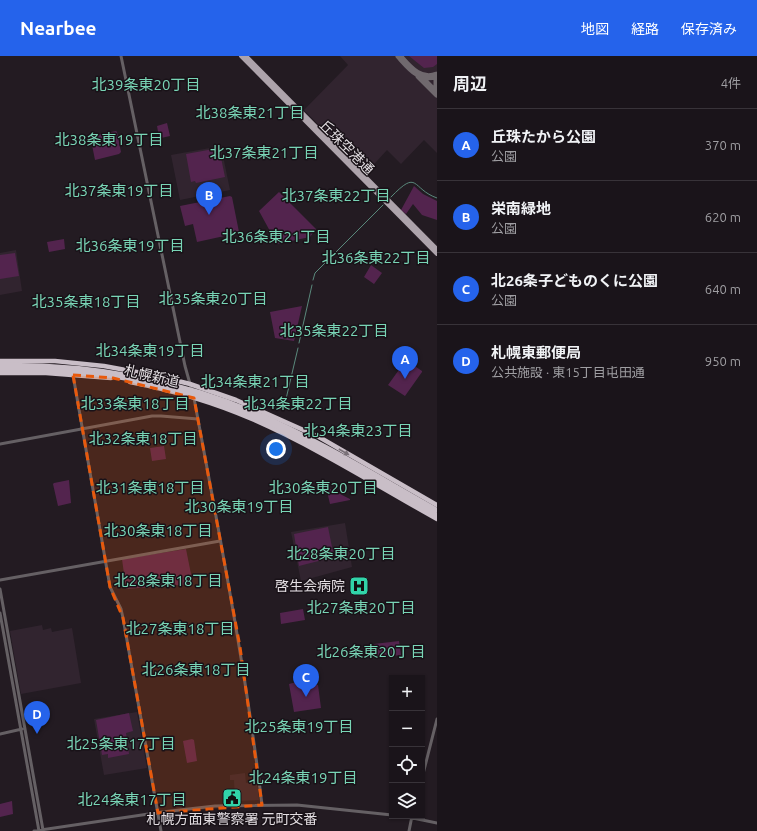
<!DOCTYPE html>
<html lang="ja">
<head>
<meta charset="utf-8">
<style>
	body { margin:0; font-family:Ubuntu,"Noto Sans JP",sans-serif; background:#231d23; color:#f1f3f6 }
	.controls { position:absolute; right:12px; bottom:12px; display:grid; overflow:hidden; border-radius:0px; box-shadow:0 1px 3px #0004 }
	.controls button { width:36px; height:36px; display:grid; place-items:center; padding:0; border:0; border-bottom:1px solid #383339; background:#1a141a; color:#f1f3f6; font:20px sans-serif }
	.you { position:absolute; left:276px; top:393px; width:14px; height:14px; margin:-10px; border:3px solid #fff; border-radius:50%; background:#1a73e8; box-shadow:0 0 0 6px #1a73e833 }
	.badge { display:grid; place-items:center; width:26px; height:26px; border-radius:50%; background:#2563eb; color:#fff; font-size:13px; font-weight:700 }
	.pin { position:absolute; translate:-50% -33px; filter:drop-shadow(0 1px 2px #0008) }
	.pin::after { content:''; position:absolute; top:21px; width:14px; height:12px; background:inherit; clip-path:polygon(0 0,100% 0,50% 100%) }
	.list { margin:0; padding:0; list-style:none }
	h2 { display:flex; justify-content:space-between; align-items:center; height:52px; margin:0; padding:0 16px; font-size:17px }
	h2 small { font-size:13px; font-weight:400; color:#9f9ea2 }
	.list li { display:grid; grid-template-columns:26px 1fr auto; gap:12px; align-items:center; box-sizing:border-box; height:72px; padding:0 16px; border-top:1px solid #383339 }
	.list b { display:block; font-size:15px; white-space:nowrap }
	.list p { margin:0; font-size:13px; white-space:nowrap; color:#9f9ea2 }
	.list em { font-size:13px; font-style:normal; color:#9f9ea2 }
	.icon { flex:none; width:22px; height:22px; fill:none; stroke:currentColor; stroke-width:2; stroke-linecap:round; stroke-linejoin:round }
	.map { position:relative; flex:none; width:437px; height:775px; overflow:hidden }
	header { display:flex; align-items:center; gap:24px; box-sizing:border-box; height:56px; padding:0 20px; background:#2563eb; color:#fff }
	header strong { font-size:19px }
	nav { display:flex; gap:22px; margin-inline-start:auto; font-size:14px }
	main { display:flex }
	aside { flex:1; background:#1a141a }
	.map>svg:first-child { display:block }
</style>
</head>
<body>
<header>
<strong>Nearbee</strong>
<nav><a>地図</a><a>経路</a><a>保存済み</a></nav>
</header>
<main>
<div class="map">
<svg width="437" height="775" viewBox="0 0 437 775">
	<rect width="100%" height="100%" fill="#231b22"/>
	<path fill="#31242f" d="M340 0H437V97L424 84 401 108 387 94 366 117 304 54 348 9Z
		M221 90 230 134 180 144 171 99Z
		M16 194 22 235 0 239V197Z
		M345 467 352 511 301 525 291 476Z
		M42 569 43 574 51 572 52 576 72 572 81 627 21 638 10 575Z
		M137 656 147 712 104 719 94 663Z
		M245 717 246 727 257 725 259 744 235 745 234 724H230V719Z"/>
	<path fill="#53244e" d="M409 0H437V8L433 11 424 12Z
		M167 67 170 80 161 82 159 81 157 70Z
		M116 75 117 76 121 96 119 98 95 104 90 79 96 77 97 79Z
		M219 92 225 121 196 127 195 125 191 126 186 98Z
		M414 130 423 138 437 145V164L422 159 413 148 406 158 401 154Z
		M279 136 316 173 310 181 277 188 259 155Z
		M230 140 232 141 239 176 238 177 197 186 193 168 185 170 180 150Z
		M64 183 65 193 49 196 47 186Z
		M15 197 19 220 0 223V199Z
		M371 209 382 217 374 228 364 221Z
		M302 250 294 285 275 282 270 256Z
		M406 304 422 315V316L405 340 388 329Z
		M164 390 166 403 152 405 150 392Z
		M69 424 71 447 58 450 53 428 54 427Z
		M326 431 350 443V444L330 448Z
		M328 471 334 501 299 510 294 478Z
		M186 493 193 528 126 533 122 503Z
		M303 553 305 564 281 568 280 557Z
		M399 585 401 599 376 602 374 588Z
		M300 625 318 629 321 652 294 656 289 628Z
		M129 657 133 675 126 677 129 698 108 702V698L102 699 96 664Z
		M192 683 194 684 197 705 187 707 183 685Z
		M12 745 13 758 0 761V748Z"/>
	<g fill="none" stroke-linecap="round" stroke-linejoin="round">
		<path stroke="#5a897c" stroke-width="1" d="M391 141C419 112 411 133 437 142
			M331 201 383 149
			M313 224 315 217 326 206
			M299 287 312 229
			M286 343 298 292"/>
		<path stroke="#70696e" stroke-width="7" d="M399 0C409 11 420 26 437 19
			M419 20 437 38
			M437 24V35"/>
		<path stroke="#656064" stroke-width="3" d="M121 0 185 310 192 335
			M73 319 110 531 121 553 123 562 161 775
			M194 342C219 477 246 613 262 749
			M0 388 152 360H161L198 363
			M0 524 220 485
			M0 533 43 774
			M0 557 39 775
			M0 678 22 673
			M422 722 437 663
			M403 760 437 767
			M34 775 162 756 215 750 297 749 392 759
			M409 775 412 760"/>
		<path stroke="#ada3ab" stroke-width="4" d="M241 0 437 198
			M246 0 437 193"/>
		<path stroke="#c9bec7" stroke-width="4.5" d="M0 305H55L104 310 158 320 190 328 236 344 319 381 437 449
			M0 317H46L111 322
			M130 326C171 334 213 346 252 363 316 391 376 429 437 463"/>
		<path stroke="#c9bec7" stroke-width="4.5" d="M0 309C88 308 175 322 256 357 319 384 378 421 437 454
			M0 313C100 311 194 330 284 374 336 399 386 431 437 459"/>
	</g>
	<defs><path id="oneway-solid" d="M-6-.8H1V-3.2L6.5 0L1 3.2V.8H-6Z"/></defs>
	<use fill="#7a7178" href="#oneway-solid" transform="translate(344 396) rotate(30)"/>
	<path fill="#e8590c" fill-opacity="0.2" stroke="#e8590c" stroke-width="3" stroke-dasharray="8 5" stroke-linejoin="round" d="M73 319 113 322 194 342 240 591 262 749 158 757 123 562 110 531Z"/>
	<defs>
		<g id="hospital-square" transform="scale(1)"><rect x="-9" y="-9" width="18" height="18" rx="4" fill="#31d4a9" stroke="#191218"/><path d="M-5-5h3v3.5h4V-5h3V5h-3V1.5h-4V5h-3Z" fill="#111"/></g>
		<g id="civic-square" transform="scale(1)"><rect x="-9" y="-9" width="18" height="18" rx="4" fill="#31d4a9" stroke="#191218"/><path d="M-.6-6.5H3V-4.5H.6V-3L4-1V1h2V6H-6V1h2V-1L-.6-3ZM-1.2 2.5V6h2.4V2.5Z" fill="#111"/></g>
	</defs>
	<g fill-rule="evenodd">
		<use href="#hospital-square" x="359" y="530"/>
		<use href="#civic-square" x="232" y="742"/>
	</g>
	<g text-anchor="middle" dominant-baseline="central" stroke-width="3" stroke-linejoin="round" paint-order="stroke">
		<g font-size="14" fill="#e3dee2" stroke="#191218">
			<text transform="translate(347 91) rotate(45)">丘珠空港通</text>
			<text transform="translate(152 320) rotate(13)">札幌新道</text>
		</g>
		<g font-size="14" fill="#e3dee2" stroke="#191218" text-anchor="end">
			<text x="345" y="530">啓生会病院</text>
			<text x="232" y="763" text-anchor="middle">札幌方面東警察署 元町交番</text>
		</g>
		<g font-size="15" fill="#79d5b6" stroke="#191218">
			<text x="146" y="28">北39条東20丁目</text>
			<text x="250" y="56">北38条東21丁目</text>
			<text x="109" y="83">北38条東19丁目</text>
			<text x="264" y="96">北37条東21丁目</text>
			<text x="119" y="134">北37条東19丁目</text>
			<text x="336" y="139">北37条東22丁目</text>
			<text x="276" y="180">北36条東21丁目</text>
			<text x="130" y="189">北36条東19丁目</text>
			<text x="376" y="201">北36条東22丁目</text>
			<text x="213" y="242">北35条東20丁目</text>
			<text x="86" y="245">北35条東18丁目</text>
			<text x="334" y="274">北35条東22丁目</text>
			<text x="150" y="294">北34条東19丁目</text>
			<text x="255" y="325">北34条東21丁目</text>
			<text x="135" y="347">北33条東18丁目</text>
			<text x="298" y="347">北34条東22丁目</text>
			<text x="358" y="374">北34条東23丁目</text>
			<text x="143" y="382">北32条東18丁目</text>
			<text x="150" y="431">北31条東18丁目</text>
			<text x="323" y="431">北30条東20丁目</text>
			<text x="239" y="450">北30条東19丁目</text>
			<text x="158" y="474">北30条東18丁目</text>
			<text x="341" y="497">北28条東20丁目</text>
			<text x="168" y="524">北28条東18丁目</text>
			<text x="361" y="551">北27条東20丁目</text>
			<text x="180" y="572">北27条東18丁目</text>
			<text x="371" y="595">北26条東20丁目</text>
			<text x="196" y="613">北26条東18丁目</text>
			<text x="299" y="670">北25条東19丁目</text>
			<text x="121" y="687">北25条東17丁目</text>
			<text x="303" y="721">北24条東19丁目</text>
			<text x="132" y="743">北24条東17丁目</text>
		</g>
	</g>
</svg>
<div class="controls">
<button>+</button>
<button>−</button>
<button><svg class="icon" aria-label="locate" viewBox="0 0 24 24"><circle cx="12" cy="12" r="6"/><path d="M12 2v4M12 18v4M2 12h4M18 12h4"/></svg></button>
<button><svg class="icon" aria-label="layers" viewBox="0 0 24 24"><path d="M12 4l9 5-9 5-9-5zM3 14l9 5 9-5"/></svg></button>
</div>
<div class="you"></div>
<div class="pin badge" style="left:405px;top:323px">A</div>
<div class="pin badge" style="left:209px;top:159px">B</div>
<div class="pin badge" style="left:306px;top:641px">C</div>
<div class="pin badge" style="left:37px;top:678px">D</div>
</div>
<aside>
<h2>周辺<small>4件</small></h2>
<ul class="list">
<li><span class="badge">A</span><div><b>丘珠たから公園</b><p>公園</p></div><em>370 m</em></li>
<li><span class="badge">B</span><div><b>栄南緑地</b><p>公園</p></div><em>620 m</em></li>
<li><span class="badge">C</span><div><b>北26条子どものくに公園</b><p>公園</p></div><em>640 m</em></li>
<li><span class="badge">D</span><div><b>札幌東郵便局</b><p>公共施設 · 東15丁目屯田通</p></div><em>950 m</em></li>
</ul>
</aside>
</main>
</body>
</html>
